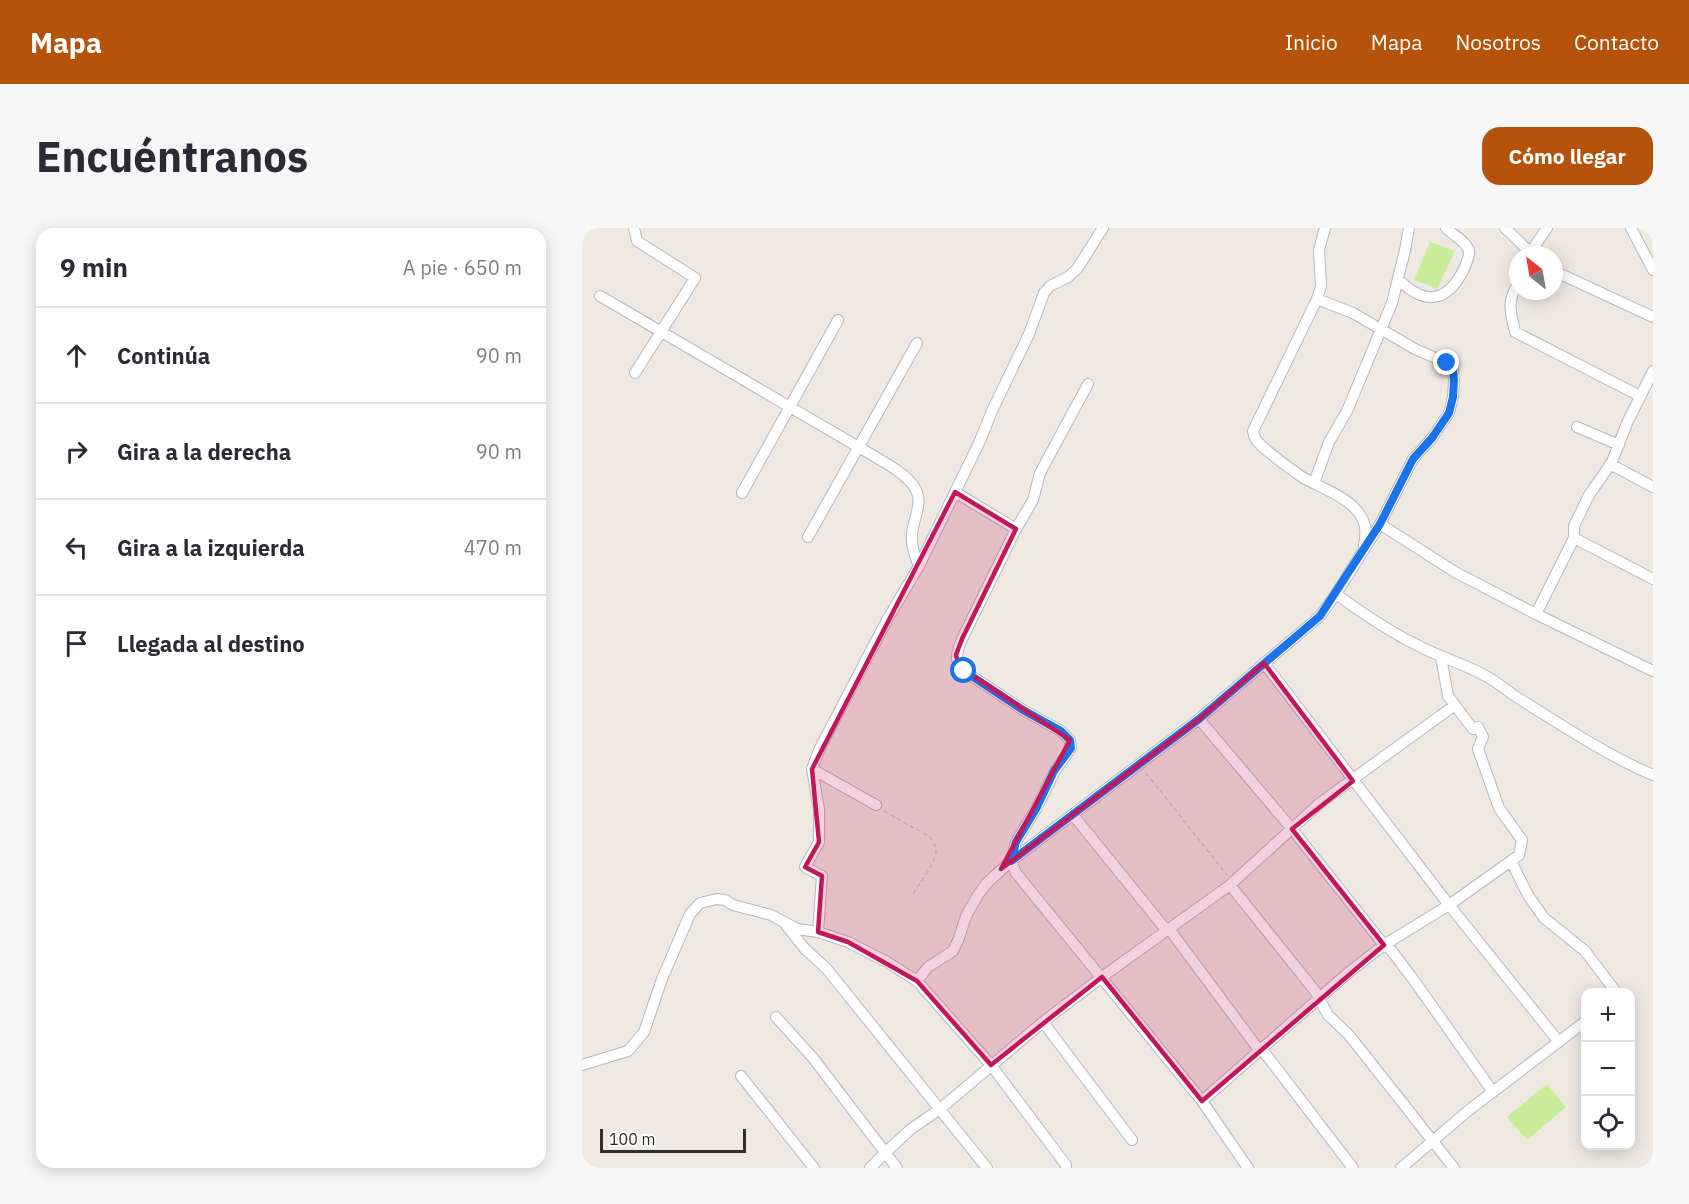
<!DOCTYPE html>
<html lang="es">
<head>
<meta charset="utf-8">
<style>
	body { margin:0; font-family:"IBM Plex Sans",sans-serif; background:#f7f7f7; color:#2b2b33 }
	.controls { position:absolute; right:18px; bottom:18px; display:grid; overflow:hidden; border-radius:12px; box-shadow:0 3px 15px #0003 }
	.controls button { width:54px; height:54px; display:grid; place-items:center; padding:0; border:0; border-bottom:2px solid #e1e1e2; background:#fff; color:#2b2b33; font:30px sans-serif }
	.compass { position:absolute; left:927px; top:18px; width:54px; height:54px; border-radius:50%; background:#fff; box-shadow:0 3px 15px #0003; rotate:329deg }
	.scale { position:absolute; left:18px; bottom:15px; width:146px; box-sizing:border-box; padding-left:6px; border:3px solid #2e2e2e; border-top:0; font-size:16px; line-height:21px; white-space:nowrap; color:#2e2e2e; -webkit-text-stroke:4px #fff; paint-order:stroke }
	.stop { position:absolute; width:18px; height:18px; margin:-14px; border:4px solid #1a73e8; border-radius:50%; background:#fff }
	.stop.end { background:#1a73e8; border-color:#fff; box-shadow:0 2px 6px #0008 }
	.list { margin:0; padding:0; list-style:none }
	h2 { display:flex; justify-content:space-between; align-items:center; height:78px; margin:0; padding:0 24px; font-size:26px }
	h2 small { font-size:20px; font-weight:400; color:#7c7c81 }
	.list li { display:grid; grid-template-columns:39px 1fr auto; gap:18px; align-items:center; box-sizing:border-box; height:96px; padding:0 24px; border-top:2px solid #e1e1e2 }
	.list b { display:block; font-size:22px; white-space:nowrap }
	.list em { font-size:20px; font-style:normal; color:#7c7c81 }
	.icon { flex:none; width:33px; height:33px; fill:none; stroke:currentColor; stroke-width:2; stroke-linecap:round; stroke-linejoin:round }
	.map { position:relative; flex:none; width:1071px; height:940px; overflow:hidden; border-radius:18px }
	header { display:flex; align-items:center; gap:36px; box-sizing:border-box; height:84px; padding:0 30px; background:#b45309; color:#fff }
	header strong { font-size:28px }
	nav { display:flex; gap:33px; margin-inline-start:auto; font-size:21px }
	.intro { display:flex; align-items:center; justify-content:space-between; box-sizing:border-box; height:144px; padding:0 36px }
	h1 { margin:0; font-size:42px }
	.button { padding:15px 27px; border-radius:18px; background:#b45309; color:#fff; font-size:21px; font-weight:700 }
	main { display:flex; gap:36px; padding:0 36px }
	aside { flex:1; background:#fff; border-radius:18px; box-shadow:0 3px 15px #0003 }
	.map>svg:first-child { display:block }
</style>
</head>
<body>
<header>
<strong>Mapa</strong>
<nav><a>Inicio</a><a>Mapa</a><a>Nosotros</a><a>Contacto</a></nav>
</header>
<div class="intro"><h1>Encuéntranos</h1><a class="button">Cómo llegar</a></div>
<main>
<aside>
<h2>9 min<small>A pie · 650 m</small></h2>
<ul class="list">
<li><svg class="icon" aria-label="ahead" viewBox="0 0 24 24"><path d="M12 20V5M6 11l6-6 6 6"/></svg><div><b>Continúa</b></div><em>90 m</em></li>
<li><svg class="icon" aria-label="right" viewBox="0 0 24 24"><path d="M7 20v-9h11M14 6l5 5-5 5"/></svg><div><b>Gira a la derecha</b></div><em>90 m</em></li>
<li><svg class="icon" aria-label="left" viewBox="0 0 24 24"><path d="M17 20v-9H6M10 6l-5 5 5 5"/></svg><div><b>Gira a la izquierda</b></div><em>470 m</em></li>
<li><svg class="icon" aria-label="arrive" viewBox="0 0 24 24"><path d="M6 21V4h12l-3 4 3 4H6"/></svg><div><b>Llegada al destino</b></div></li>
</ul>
</aside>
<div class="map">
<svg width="1071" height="940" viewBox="0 0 1071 940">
	<rect width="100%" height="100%" fill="#efe9e1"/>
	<path fill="#c9ec9a" d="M848 14 873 23 855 61 832 52Z
		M965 856 984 879 945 912 925 889Z"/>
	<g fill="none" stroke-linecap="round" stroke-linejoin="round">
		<g stroke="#b4b7c1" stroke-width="12">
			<path id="minor" d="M52 0 55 13 113 50 53 145
				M743 0 737 22 739 58 735 71 671 203C672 212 677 215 683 221 695 231 707 240 720 249 740 261 769 269 780 290 785 299 784 308 782 317
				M923 0 951 27
				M1049 0 1071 42
				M948 25 965 0
				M972 43 1071 89
				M816 51C843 78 865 75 882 41 884 35 888 29 887 23 884 13 871 7 864 0
				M936 56C924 74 929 85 933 104L1058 168
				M18 68 285 224C300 233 324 245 333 260 342 275 331 291 330 306 329 318 332 327 337 338
				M506 156 458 245 451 272 434 301 380 411C375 424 371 432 382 443L441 482 479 503 488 512 489 520 473 543 454 581 434 614 429 633 434 645 620 873 666 940
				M995 199 1037 217
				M1028 236 1071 259
				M732 255 747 214 765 183 810 75 823 22 827 0
				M373 264 434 301
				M160 265 256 92
				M798 296 873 344 954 386 1071 443
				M226 309 335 115
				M992 310 1071 351
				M754 366C780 385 806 403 835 417 857 429 880 435 902 447 914 453 924 462 936 470 978 496 1026 528 1071 547
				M954 386 992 310V298L1007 267 1030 234 1045 195 1071 143
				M859 429 866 468 891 501 896 499 901 509 896 521 917 580 940 612 937 627 929 633 946 667 962 690 1003 723 1034 764
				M682 435 867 677 977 814
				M617 491 710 601 802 717 809 722 831 751 911 864
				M230 541 294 577
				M491 587 581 698 588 702 677 822 682 824 771 940
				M648 657 733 763 746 787 767 807 872 940
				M204 697 223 721 244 740 405 940
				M236 704 240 648 223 639 237 614V581L230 541 238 520 305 392 337 338 397 215 410 183 447 106 462 65 468 58 486 49 495 41 521 0
				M335 753 346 739 371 723 377 710 384 688 396 667 405 655 429 633 617 491 738 388 754 366 798 296 831 231 850 210 867 185 871 169 872 152 871 142 865 135 833 121 771 85 735 71
				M194 789 231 830 315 940
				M461 794 550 912
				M0 837 46 823 62 804 80 751 108 686 118 675 135 671 143 672 151 677 189 687 215 701 236 704 266 714 305 734 335 753 409 837 484 937V940
				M159 848 232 940
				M620 873 766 745 802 717 867 677 929 633
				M288 940 304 924 329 901 358 881 461 794 520 749 648 657 738 575 873 477
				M819 940 887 882 1004 793"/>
		</g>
		<path stroke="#c9c9c9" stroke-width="1.5" stroke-dasharray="4.5 3" stroke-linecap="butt" d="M564 545 645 647
			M302 583 348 609C351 613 354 618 354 623 354 635 337 656 330 667"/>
		<use href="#minor" stroke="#fff" stroke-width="10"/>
	</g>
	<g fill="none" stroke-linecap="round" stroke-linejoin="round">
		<path stroke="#1a73e8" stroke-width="8" d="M382 443 441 482 479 503 488 512 489 520 472 543 454 581 434 614 429 633 617 491 738 388 798 296 831 231 850 210 867 185 871 169 872 152 871 142 865 135"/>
	</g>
	<path fill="#c2185b" fill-opacity="0.2" stroke="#c2185b" stroke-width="4.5" stroke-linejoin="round" d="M373 264 434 301 380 411 374 427 377 438 488 512 419 641 617 491 682 435 771 553 710 601 802 717 620 873 520 749 409 837 335 753 266 714 236 704 240 648 223 639 237 614 230 541Z"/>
</svg>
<div class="controls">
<button>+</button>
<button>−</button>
<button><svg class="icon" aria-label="locate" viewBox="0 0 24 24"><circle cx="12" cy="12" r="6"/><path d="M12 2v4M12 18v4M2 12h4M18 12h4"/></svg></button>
</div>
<svg class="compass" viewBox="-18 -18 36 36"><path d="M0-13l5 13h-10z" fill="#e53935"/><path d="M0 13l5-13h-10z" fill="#7c7c81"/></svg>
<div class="scale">100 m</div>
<div class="stop" style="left:382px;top:443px"></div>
<div class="stop end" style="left:865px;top:135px"></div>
</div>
</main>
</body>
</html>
